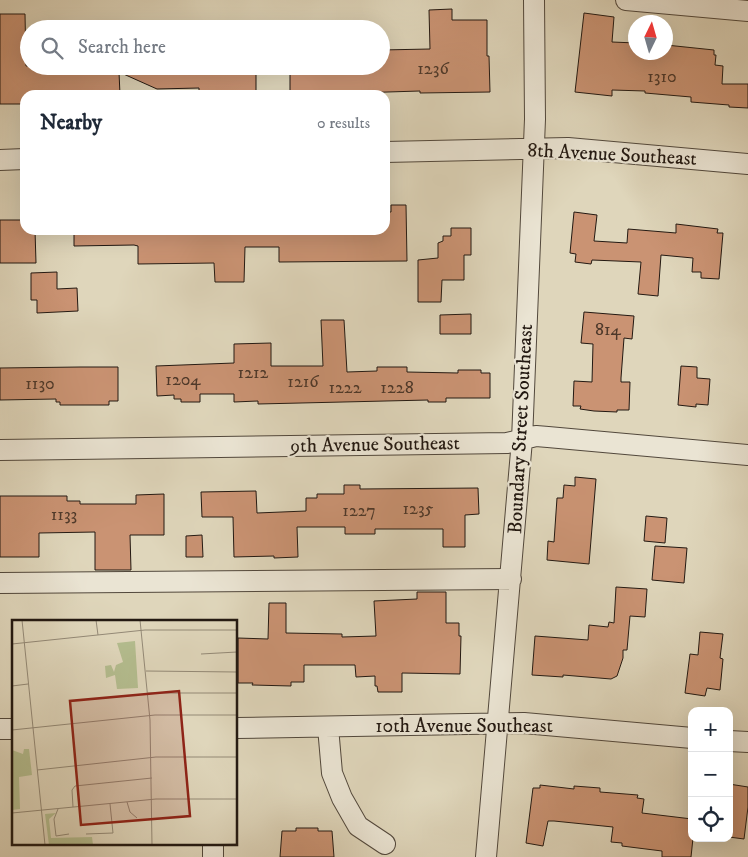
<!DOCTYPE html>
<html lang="en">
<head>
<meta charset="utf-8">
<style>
	body { margin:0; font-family:"IM FELL DW Pica",serif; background:#f2f2f3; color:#1f2937 }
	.controls { position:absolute; right:15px; bottom:15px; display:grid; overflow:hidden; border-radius:10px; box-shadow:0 5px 20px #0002 }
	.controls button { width:45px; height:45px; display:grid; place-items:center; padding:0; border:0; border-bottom:1px solid #e0e1e3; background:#fff; color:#1f2937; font:25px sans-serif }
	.compass { position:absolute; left:628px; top:15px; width:45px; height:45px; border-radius:50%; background:#fff; box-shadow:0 5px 20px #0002; rotate:5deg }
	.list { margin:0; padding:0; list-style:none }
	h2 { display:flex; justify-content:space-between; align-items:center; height:65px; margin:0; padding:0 20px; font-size:21px }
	h2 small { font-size:16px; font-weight:400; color:#747a83 }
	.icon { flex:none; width:28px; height:28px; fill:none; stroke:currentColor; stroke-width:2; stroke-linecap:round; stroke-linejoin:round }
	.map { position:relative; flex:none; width:748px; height:857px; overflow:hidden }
	.search { position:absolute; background:#fff; box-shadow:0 5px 20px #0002; left:20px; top:20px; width:370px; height:55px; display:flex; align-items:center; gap:12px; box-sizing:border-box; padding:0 18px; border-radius:28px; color:#747a83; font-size:19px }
	.panel { position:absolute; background:#fff; box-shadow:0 5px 20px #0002; left:20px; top:90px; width:370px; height:145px; border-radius:15px }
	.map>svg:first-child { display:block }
</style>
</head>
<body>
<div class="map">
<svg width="748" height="857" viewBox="0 0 748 857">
	<rect width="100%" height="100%" fill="#dfd6bb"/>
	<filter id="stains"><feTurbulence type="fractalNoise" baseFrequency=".004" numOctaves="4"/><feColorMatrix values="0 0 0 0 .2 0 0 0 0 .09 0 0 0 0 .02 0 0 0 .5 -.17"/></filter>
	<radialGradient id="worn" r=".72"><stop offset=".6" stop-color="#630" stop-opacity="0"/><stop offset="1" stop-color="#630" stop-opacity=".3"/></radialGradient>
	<path fill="#ca9373" stroke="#231912" d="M452 9V20H487V56H489L490 92 420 93V91L290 95V66H381V50L430 49 429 10Z
		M584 13 614 17 612 42 636 43V52H666V45L714 50V55H716L715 65 723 66 722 84H748V108L729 107V105L691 102V97L645 93V91L612 90V96L575 92Z
		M0 14H25L26 66 256 67V92H246V95H199V88L157 89 119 72 120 95H25V104H0Z
		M391 205H406L407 261 279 262V247H245L244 282H215L214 263 138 264V246L134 245 74 246V230H385V212H391Z
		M574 212 597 215 594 241 627 243 628 229 676 233V224L718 229 717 233H723L719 279 701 278V272H692L693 258 661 255 658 296 638 294 641 262 592 260 591 264 575 262 576 254 570 253Z
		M0 220H25V230H35L36 263H0Z
		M451 228H471V255H464V280H442L441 302H418V260L438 258V243L443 241V236H451Z
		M57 272V289L77 288 78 311 37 313V300H31V273Z
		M584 312 634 316 632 339 624 338 621 378V382H630L629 410H617V412L594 411 580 409 581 406H573L574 381 592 382 593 344 581 343Z
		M471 314V334H440V315Z
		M321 320H344L347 372 377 371V367H407V372L458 373V370H481V373H490V398H446V402H428V400L258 404V401L234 402V394H200V402H181V399H174V395L157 396 156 366 234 363V344L271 343V366H323Z
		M681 366 697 367V378L710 379 708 405 696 404V407L678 405Z
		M80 367H118V401H109V405H60V402H56V399L0 400V368Z
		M575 477 596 479 589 564 547 560 548 541 554 542 557 498H563L564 485 575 486Z
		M344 485H360V489L478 488 479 514 465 515V547H443V529H375V534H345V527H297L298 557 274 558V556L234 557 233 517H202L201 492 256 491 257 513 306 511V498H317V494H344Z
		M164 494V535H130L131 570H95V532L39 533V557H0V496H67V501H80V504H136V495Z
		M646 516 667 518 665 543 644 541Z
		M202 535 203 557H186V536Z
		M655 546 687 548 684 583 652 580Z
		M616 587 647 589 645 617 630 616 627 650H623V658L617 676 611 679 563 675V677L532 675 535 636 588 640 589 625 608 627 609 622 614 623Z
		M417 592H446V623H459V636H461L460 674 402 673V692H378L377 686H375V676L356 677 355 665H304V682H291V686L252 685 253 683H238V638L268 639 269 603H286V633L342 634V637L376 636 374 601 417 599Z
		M700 632 723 634 720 658 723 659 720 690 707 688 705 696 685 693 690 654 698 655Z
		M729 784 748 787V807L744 839 729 837Z
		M540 785 574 789V786L600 788V792L638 795 637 798 644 799 642 813 692 819 693 838 691 857H662V851L622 846V843L611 842 613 827 554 821H548L543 846 526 843 533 788H540Z
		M296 828H318V831H332L334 857H280L282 831H296Z"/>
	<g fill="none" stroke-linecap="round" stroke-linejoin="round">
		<g stroke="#52483c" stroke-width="22">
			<path id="minor" d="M626 0 748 11
				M385 152 568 148 748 164
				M0 160 25 159
				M0 450 507 443 536 436 548 437 748 455
				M0 583 511 579
				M328 727 332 773 342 798 358 826 385 844
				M236 728 524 723 692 738
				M0 729H14
				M729 741 748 742
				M213 843V857
				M486 857 522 440 535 119 534 0"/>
		</g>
		<use href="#minor" stroke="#eae4d3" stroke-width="20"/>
	</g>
	<g text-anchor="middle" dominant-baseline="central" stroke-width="4.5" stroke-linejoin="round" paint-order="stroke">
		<g font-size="18" fill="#4d382a">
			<text x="433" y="69">1236</text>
			<text x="662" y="77">1310</text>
			<text x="608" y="330">814</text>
			<text x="253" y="373">1212</text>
			<text x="183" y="380">1204</text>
			<text x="303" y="382">1216</text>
			<text x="40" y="384">1130</text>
			<text x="345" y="388">1222</text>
			<text x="397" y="388">1228</text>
			<text x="418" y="509">1235</text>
			<text x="359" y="511">1227</text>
			<text x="64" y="515">1133</text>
		</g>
		<g font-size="20" fill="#231912" stroke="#eae4d3">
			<text transform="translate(612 155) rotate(3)">8th Avenue Southeast</text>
			<text transform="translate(521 429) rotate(-87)">Boundary Street Southeast</text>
			<text transform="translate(375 445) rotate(-1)">9th Avenue Southeast</text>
			<text x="464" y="726">10th Avenue Southeast</text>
		</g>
	</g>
	<g transform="translate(12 620)">
		<rect width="225" height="225" fill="#dfd6bb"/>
		<path d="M123 21 126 68 105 69 103 55 94 58 93 46 99 45 102 52 104 45 111 42 105 23ZM12 129H17L20 155 7 157 8 189 0 190V130L11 134ZM44 193 37 199 39 218 80 217 81 225H37L33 194Z" fill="#b4bd8f"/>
		<path fill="none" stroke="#948a77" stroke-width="1" d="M10 0 33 225M84 0 86 15M128 0 138 100 140 225M0 24 133 10H225M189 34 225 32M134 51 225 52M0 66 16 64M136 73H225M0 110 143 95H225M25 150 144 137H225M115 182 118 192 125 198M61 187 60 170 63 166 140 158M46 189 42 199 44 216 57 214M0 193 144 179H225M74 214 101 213 98 184M187 225 225 224"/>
		<path fill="#8f2418" fill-opacity="0.15" stroke="#8f2418" stroke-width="2.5" d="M167 71 178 196 69 205 58 81Z"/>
		<rect width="225" height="225" fill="none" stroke="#231912" stroke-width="2.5"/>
	</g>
	<rect width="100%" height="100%" filter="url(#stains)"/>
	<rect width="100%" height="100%" fill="url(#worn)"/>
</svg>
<div class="controls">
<button>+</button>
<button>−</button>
<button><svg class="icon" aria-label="locate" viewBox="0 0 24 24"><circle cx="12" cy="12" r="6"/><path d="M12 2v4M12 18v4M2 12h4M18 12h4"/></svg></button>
</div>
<svg class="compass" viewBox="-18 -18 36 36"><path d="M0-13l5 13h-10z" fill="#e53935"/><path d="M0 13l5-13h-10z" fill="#747a83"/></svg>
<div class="search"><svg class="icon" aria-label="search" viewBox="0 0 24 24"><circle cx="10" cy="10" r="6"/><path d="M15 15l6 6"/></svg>Search here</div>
<section class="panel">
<h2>Nearby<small>0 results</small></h2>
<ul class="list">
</ul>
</section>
</div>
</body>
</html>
